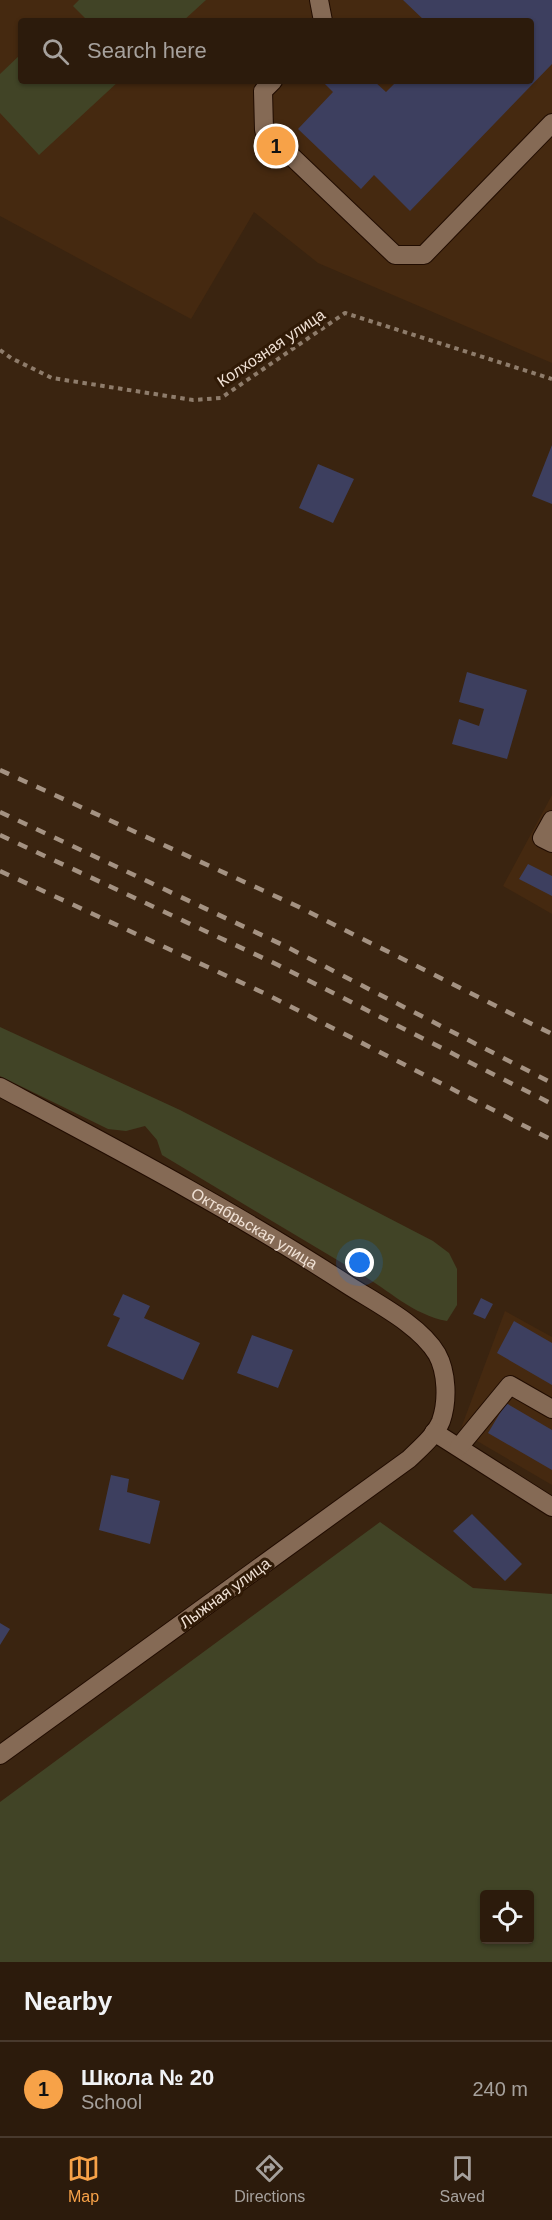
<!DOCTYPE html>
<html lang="en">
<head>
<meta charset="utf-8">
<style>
	body { margin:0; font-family:Arial,sans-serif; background:#38281a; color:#f1f3f6 }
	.controls { position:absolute; right:18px; bottom:18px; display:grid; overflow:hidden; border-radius:6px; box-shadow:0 2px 4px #0004 }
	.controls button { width:54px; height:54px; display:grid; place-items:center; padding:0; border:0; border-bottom:2px solid #48392d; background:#2c1b0c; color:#f1f3f6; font:30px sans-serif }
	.you { position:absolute; left:360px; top:1263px; width:21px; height:21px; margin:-15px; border:4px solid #fff; border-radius:50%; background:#1a73e8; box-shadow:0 0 0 9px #1a73e833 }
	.badge { display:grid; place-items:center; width:39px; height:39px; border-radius:50%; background:#f7a248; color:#111; font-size:20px; font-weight:700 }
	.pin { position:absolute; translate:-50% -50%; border:3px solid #fff; box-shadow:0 2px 6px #0006 }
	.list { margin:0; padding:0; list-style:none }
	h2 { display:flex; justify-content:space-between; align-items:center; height:78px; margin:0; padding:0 24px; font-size:26px }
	h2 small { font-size:20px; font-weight:400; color:#a6a19d }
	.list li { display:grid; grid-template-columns:39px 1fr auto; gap:18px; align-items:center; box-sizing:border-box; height:96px; padding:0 24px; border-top:2px solid #48392d }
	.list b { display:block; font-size:22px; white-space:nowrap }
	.list p { margin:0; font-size:20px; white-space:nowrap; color:#a6a19d }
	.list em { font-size:20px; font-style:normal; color:#a6a19d }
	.icon { flex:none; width:33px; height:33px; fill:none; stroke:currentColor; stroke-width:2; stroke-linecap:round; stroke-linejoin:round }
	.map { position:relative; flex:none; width:552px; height:1962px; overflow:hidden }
	.search { position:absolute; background:#2c1b0c; box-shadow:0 2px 4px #0004; left:18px; right:18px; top:18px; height:66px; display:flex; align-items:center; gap:15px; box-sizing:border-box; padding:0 21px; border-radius:6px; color:#a6a19d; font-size:22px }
	.sheet { height:174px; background:#2c1b0c }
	nav { display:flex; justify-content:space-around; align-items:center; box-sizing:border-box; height:84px; border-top:2px solid #48392d; background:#2c1b0c; font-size:16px; color:#a6a19d }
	nav a { display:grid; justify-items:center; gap:3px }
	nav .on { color:#f7a248 }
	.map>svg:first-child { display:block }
</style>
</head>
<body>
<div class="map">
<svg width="552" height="1962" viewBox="0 0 552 1962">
	<rect width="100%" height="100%" fill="#3a2410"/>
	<path fill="#452910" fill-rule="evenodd" d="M0 0H552V363L318 263 254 212 191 319 0 216ZM21 21H531V81H21Z
		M552 795V914L503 886Z
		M505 1311 552 1337V1485L460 1431Z"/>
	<path fill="#414426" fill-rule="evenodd" d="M79 0H206L183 21H88L73 6Z
		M21 54V81H119L39 155 0 113V74Z
		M0 1027 180 1110 433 1241 449 1253 457 1269V1305L447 1321C413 1315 389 1290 359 1273 294 1234 228 1195 162 1155L157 1140 145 1126 126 1131 108 1129 0 1076Z
		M380 1522 473 1588 552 1594V1962H0V1802ZM484 1894H530V1940H484Z"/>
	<path fill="#3d3f5f" d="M403 0H552V64L410 211 374 175 361 189 298 129 333 92 322 81H374L386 92 397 81H531V21H425Z
		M552 445V504L532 496Z
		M318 464 354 479 333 523 299 508Z
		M467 672 527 690 507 759 452 744 459 719 479 726 484 709 459 702Z
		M528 864 552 876V896L519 879Z
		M123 1294 150 1306 144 1318 200 1343 183 1380 107 1346 120 1318 113 1315Z
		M481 1298 493 1304 485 1319 473 1314Z
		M514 1321 552 1343V1385L497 1353Z
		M252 1335 293 1350 278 1388 237 1373Z
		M506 1403 552 1430V1470L488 1433Z
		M111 1475 129 1479 127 1492 160 1501 150 1544 99 1530Z
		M472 1514 522 1564 505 1581 453 1531Z
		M0 1623 10 1629 0 1645Z"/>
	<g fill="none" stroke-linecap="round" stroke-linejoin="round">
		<g stroke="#210c00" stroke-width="20">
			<g id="minor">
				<path d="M319 0 323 21"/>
				<path d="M273 81 263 91 264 130 395 255H424L552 123"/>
				<path d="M552 820 542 838 552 843"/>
				<path id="s1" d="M0 1087C118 1150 236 1212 348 1285 376 1303 420 1325 437 1354 447 1372 448 1401 441 1421 435 1436 420 1448 409 1459L0 1755"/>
				<path d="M434 1432 552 1507"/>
				<path d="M459 1447 510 1385 552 1409"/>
			</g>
		</g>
		<path stroke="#8e7c6b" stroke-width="4" stroke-dasharray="4.5 4.5" stroke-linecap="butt" d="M0 350 11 358 52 378 193 400 221 398 345 313 552 379"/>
		<use href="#minor" stroke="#856a55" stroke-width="18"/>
		<path stroke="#a49282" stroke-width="4.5" stroke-dasharray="10 10" stroke-linecap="butt" d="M0 770 299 907 552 1034
			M0 812 285 946 552 1083
			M0 835 278 965 552 1104
			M0 871 266 994 552 1140"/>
	</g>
	<g text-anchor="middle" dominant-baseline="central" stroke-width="6" stroke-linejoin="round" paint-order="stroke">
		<g font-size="16" fill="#f0e1d5" stroke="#301a06">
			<text transform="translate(271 348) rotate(-34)">Колхозная улица</text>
			<text stroke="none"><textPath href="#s1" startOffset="291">Октябрьская улица</textPath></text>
			<text transform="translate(225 1593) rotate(-36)">Лыжная улица</text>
		</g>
	</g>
</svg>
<div class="controls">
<button><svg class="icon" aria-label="locate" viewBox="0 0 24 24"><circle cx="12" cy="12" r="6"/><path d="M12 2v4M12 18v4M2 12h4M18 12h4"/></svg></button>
</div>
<div class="you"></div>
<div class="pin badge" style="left:276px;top:146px">1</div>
<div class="search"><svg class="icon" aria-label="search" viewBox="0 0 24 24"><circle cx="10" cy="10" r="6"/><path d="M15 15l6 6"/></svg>Search here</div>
</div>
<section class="sheet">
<h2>Nearby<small></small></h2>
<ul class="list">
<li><span class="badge">1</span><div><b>Школа № 20</b><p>School</p></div><em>240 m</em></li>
</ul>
</section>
<nav>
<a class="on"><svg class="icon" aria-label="map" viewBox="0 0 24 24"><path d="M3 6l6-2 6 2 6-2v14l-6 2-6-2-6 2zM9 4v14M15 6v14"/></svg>Map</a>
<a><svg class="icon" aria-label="directions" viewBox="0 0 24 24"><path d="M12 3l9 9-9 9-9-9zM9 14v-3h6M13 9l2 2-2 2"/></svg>Directions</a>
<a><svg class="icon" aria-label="saved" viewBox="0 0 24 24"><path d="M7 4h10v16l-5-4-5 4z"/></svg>Saved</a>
</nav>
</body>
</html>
